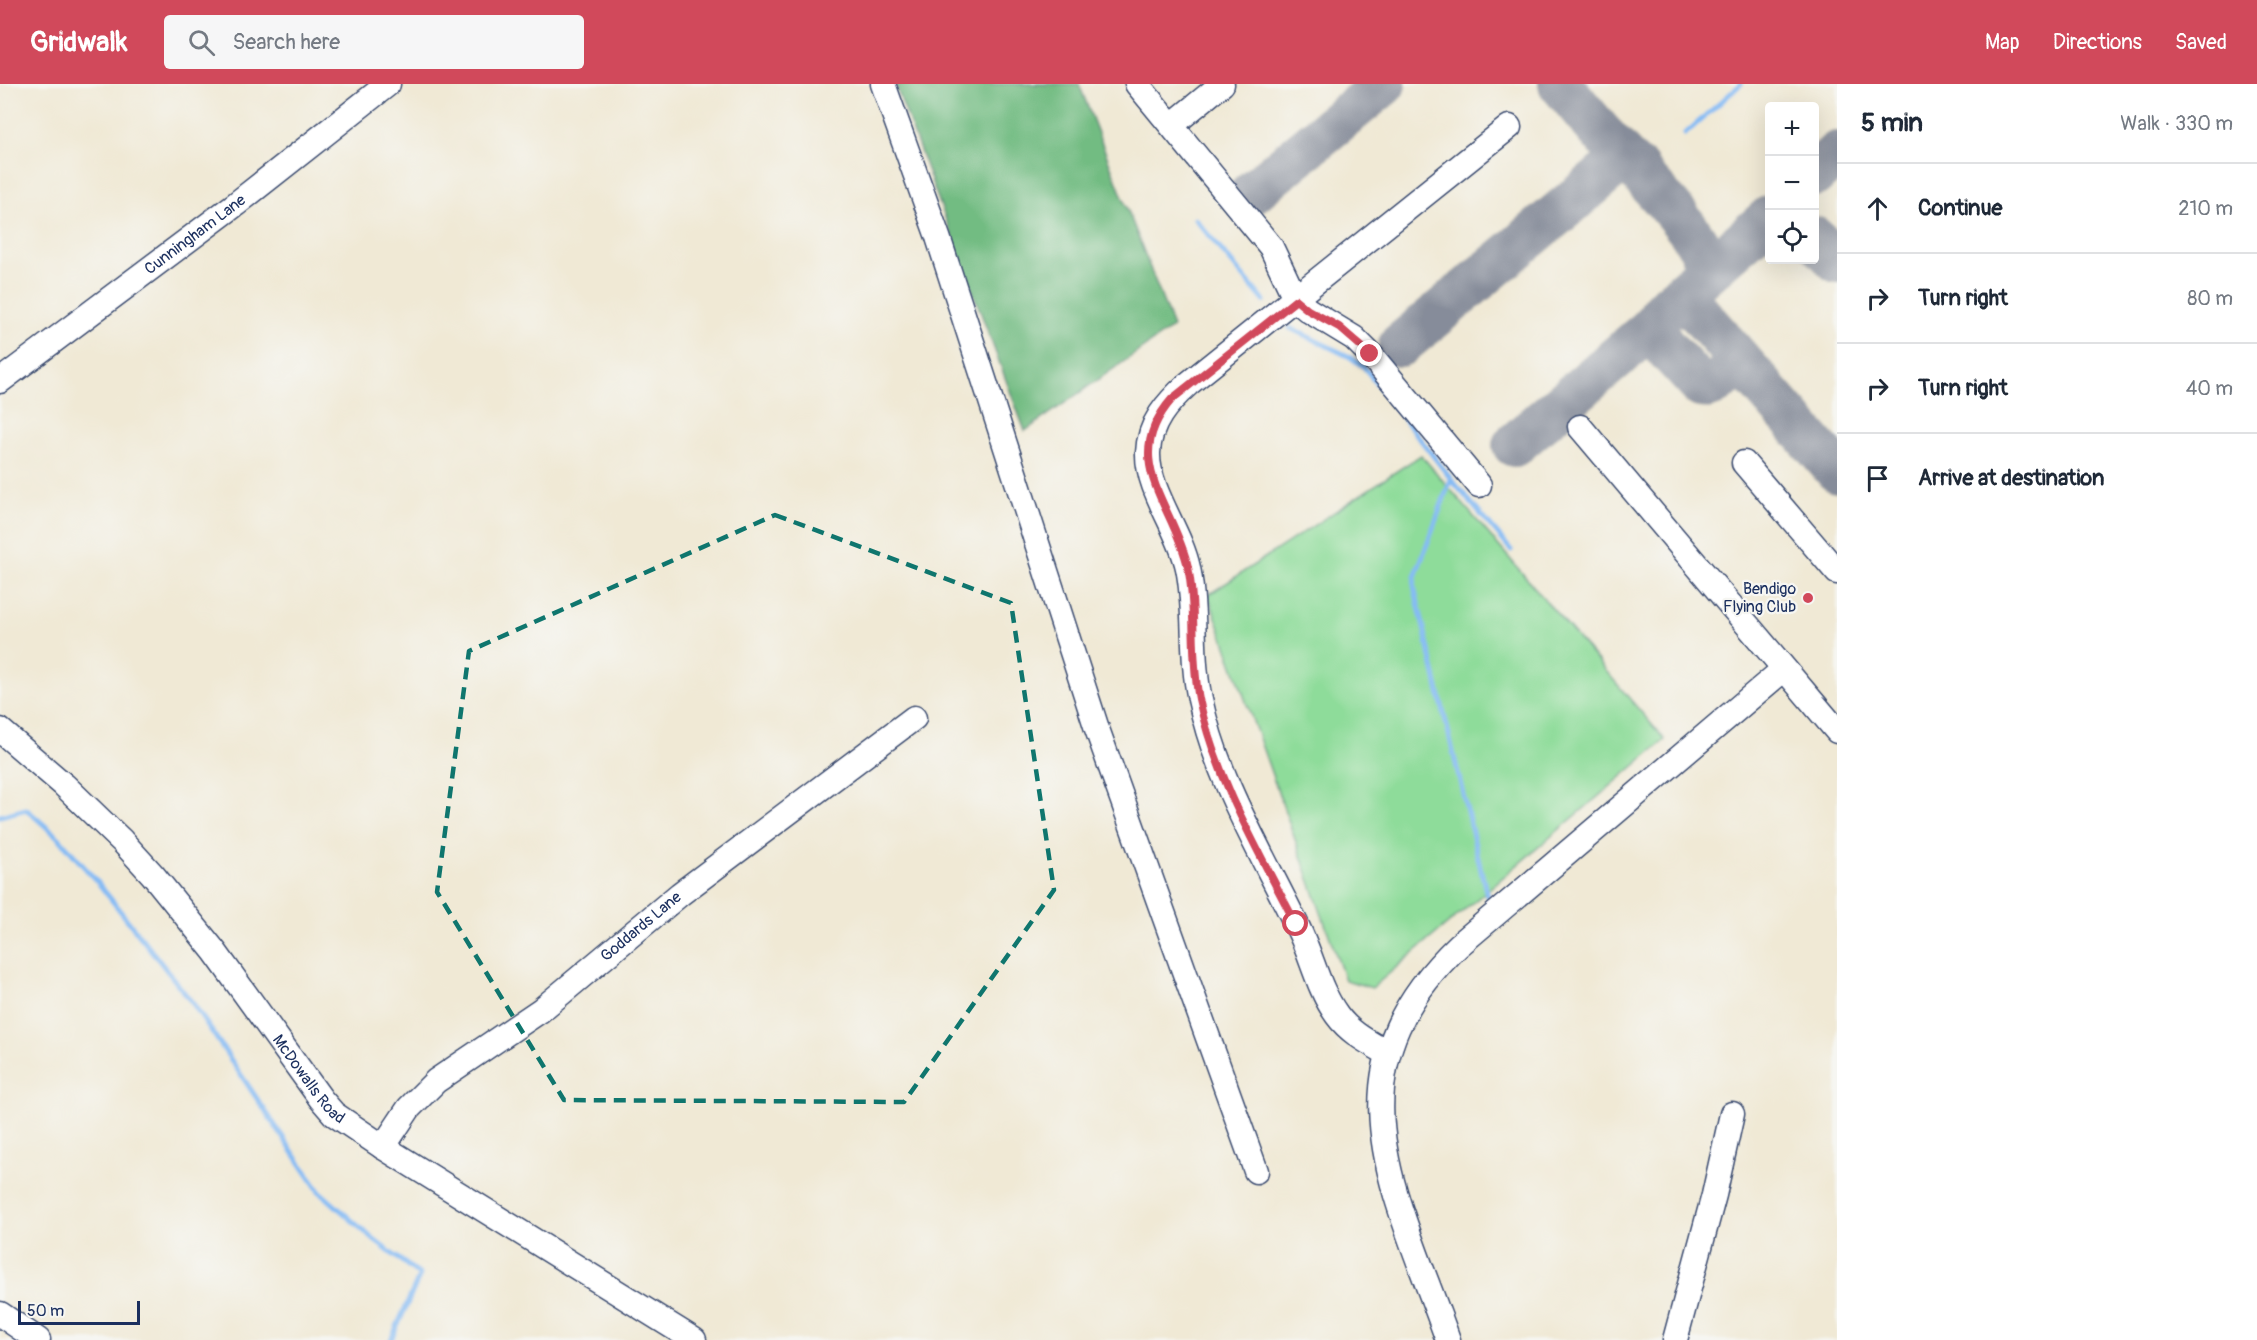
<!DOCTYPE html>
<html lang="en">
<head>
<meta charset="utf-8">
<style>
	body { margin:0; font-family:Pangolin,sans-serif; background:#f6f6f7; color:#1f2937 }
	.controls { position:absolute; right:18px; top:18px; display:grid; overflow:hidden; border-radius:6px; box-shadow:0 6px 24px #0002 }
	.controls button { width:54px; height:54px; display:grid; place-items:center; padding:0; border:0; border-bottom:2px solid #e0e1e3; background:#fff; color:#1f2937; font:30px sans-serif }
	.scale { position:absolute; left:18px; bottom:15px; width:122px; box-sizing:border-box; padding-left:6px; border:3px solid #1b2f5e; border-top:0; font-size:16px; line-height:21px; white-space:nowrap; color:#1b2f5e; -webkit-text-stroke:4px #f6f6f2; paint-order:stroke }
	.stop { position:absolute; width:18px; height:18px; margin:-14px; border:4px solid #d1495b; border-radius:50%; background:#fff }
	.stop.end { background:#d1495b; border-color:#fff; box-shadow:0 2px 6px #0008 }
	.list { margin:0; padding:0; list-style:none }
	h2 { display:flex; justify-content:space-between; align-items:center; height:78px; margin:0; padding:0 24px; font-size:26px }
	h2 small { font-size:20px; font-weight:400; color:#747a83 }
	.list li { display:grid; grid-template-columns:39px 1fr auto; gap:18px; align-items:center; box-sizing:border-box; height:90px; padding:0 24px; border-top:2px solid #e0e1e3 }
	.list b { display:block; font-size:22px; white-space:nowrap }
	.list em { font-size:20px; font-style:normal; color:#747a83 }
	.icon { flex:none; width:33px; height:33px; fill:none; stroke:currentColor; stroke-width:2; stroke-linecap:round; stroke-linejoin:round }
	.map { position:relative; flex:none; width:1837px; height:1256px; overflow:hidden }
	header { display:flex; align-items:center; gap:36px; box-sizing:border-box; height:84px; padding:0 30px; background:#d1495b; color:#fff }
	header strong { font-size:28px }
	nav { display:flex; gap:33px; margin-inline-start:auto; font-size:21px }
	.search { width:420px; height:54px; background:#f6f6f7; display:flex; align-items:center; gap:15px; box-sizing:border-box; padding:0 21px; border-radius:6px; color:#747a83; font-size:22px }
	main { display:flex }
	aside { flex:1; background:#fff }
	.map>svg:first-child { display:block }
</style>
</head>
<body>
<header>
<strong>Gridwalk</strong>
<div class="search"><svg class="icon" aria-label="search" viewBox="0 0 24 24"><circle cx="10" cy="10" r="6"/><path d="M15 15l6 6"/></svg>Search here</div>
<nav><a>Map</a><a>Directions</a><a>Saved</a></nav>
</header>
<main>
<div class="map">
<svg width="1837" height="1256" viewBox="0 0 1837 1256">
	<rect width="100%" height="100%" fill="#f6f6f2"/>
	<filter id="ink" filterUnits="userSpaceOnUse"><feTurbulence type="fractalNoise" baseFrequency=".0167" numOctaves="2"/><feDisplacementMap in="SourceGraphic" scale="12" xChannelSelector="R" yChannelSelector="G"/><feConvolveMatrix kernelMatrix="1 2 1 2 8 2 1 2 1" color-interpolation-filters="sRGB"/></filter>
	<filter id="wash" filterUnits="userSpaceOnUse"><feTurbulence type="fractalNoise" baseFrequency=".008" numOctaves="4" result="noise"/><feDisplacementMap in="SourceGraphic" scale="24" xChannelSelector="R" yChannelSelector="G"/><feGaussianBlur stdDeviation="1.35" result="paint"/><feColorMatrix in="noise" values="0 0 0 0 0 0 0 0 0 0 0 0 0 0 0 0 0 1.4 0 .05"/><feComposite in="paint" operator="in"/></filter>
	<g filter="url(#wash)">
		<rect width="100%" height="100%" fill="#f0e9d5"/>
		<path fill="#8edc9a" stroke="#54867c" stroke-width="1.5" d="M1421 371 1665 656 1372 904 1345 896 1208 511Z"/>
		<path fill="#72bc82" stroke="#467670" stroke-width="1.5" d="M895 0H1079L1173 243 1025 347Z"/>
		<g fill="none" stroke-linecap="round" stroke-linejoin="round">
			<path stroke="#85bbf4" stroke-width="5" d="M1685 50 1741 0
				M1195 135 1264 217
				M1290 244 1350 273 1364 283 1451 395 1511 466
				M1451 395 1415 493 1414 502 1487 812
				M0 732 26 725 59 754 99 800 194 921 319 1107 374 1156 420 1191 391 1256"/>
			<path stroke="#868c9a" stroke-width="44" d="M1560 0C1574 16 1588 34 1602 50 1623 72 1705 153 1706 180L1700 193
				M1814 91 1837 69
				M1250 110 1384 0
				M1814 154 1837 177
				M1666 223 1681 219 1695 225 1837 387
				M1400 261 1615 82 1625 79 1638 85
				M1755 294C1728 272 1722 307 1701 302L1661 259 1655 242 1662 227 1770 133
				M1514 361 1650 245 1656 237"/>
		</g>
	</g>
	<g filter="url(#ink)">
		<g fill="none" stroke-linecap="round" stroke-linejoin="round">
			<g stroke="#3b4b70" stroke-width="27">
				<g id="minor">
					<path d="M883 0 938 153 1097 645 1256 1087"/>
					<path d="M1137 0 1271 163 1296 216 1308 226 1354 254 1370 270 1479 401"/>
					<path d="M1172 41 1222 0"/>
					<path id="s1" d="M0 297 236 120 388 0"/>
					<path d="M1580 343 1837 647"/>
					<path d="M1744 379 1837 488"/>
					<path id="s2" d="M0 646 64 701 122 757 153 791 215 868 321 1015 334 1030 383 1063 694 1256"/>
					<path d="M1387 969C1368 958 1350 949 1337 931 1318 905 1312 872 1298 844 1262 769 1217 697 1200 615 1190 572 1197 527 1188 484 1180 446 1147 406 1148 369 1149 339 1167 319 1188 300L1509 43"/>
					<path id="s3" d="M383 1063 409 1024 436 997 541 926 680 810 914 634"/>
					<path d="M0 1230 38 1256"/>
					<path d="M1448 1256C1396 1108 1323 990 1459 861L1784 585"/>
					<path d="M1675 1256 1714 1111 1732 1030"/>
				</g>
			</g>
			<use href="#minor" stroke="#fff" stroke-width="24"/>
		</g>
	</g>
	<g fill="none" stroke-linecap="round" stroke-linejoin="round" filter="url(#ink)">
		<path stroke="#d1495b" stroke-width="8" d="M1296 840C1259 768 1216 695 1199 615 1190 571 1197 526 1188 483 1174 420 1118 377 1172 315L1296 216 1308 226 1339 243 1370 270"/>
	</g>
	<path fill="none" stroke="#0f766e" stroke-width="4.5" stroke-dasharray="12 8" stroke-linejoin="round" d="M775 431 1011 519 1054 806 904 1018 564 1016 437 808 469 567Z"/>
	<circle fill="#d1495b" stroke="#f6f6f2" stroke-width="2" cx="1808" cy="514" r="6"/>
	<g text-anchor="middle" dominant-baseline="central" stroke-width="4.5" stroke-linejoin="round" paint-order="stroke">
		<g font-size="16" fill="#1b2f5e" stroke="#f6f6f2">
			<text stroke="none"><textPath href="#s1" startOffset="244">Cunningham Lane</textPath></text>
			<text stroke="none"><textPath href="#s3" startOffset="342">Goddards Lane</textPath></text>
			<text stroke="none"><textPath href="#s2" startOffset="468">McDowalls Road</textPath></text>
		</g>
		<g font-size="16" fill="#1b2f5e" stroke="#f6f6f2" text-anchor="end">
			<text x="1796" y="505">Bendigo<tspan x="1796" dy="18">Flying Club</tspan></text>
		</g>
	</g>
</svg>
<div class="controls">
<button>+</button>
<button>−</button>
<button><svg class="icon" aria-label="locate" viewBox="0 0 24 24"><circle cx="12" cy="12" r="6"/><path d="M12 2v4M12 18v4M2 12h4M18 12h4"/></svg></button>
</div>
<div class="scale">50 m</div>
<div class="stop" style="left:1296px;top:840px"></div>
<div class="stop end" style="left:1370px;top:270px"></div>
</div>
<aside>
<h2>5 min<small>Walk · 330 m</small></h2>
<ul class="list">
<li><svg class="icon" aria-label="ahead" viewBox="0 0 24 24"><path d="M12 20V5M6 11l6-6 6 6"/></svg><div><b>Continue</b></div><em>210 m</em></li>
<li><svg class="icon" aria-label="right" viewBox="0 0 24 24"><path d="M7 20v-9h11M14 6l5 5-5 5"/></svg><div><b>Turn right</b></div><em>80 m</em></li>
<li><svg class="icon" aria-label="right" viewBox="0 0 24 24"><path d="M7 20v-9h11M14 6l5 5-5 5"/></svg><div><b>Turn right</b></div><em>40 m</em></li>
<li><svg class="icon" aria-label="arrive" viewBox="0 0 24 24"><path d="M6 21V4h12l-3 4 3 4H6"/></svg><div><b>Arrive at destination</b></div></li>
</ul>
</aside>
</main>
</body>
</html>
